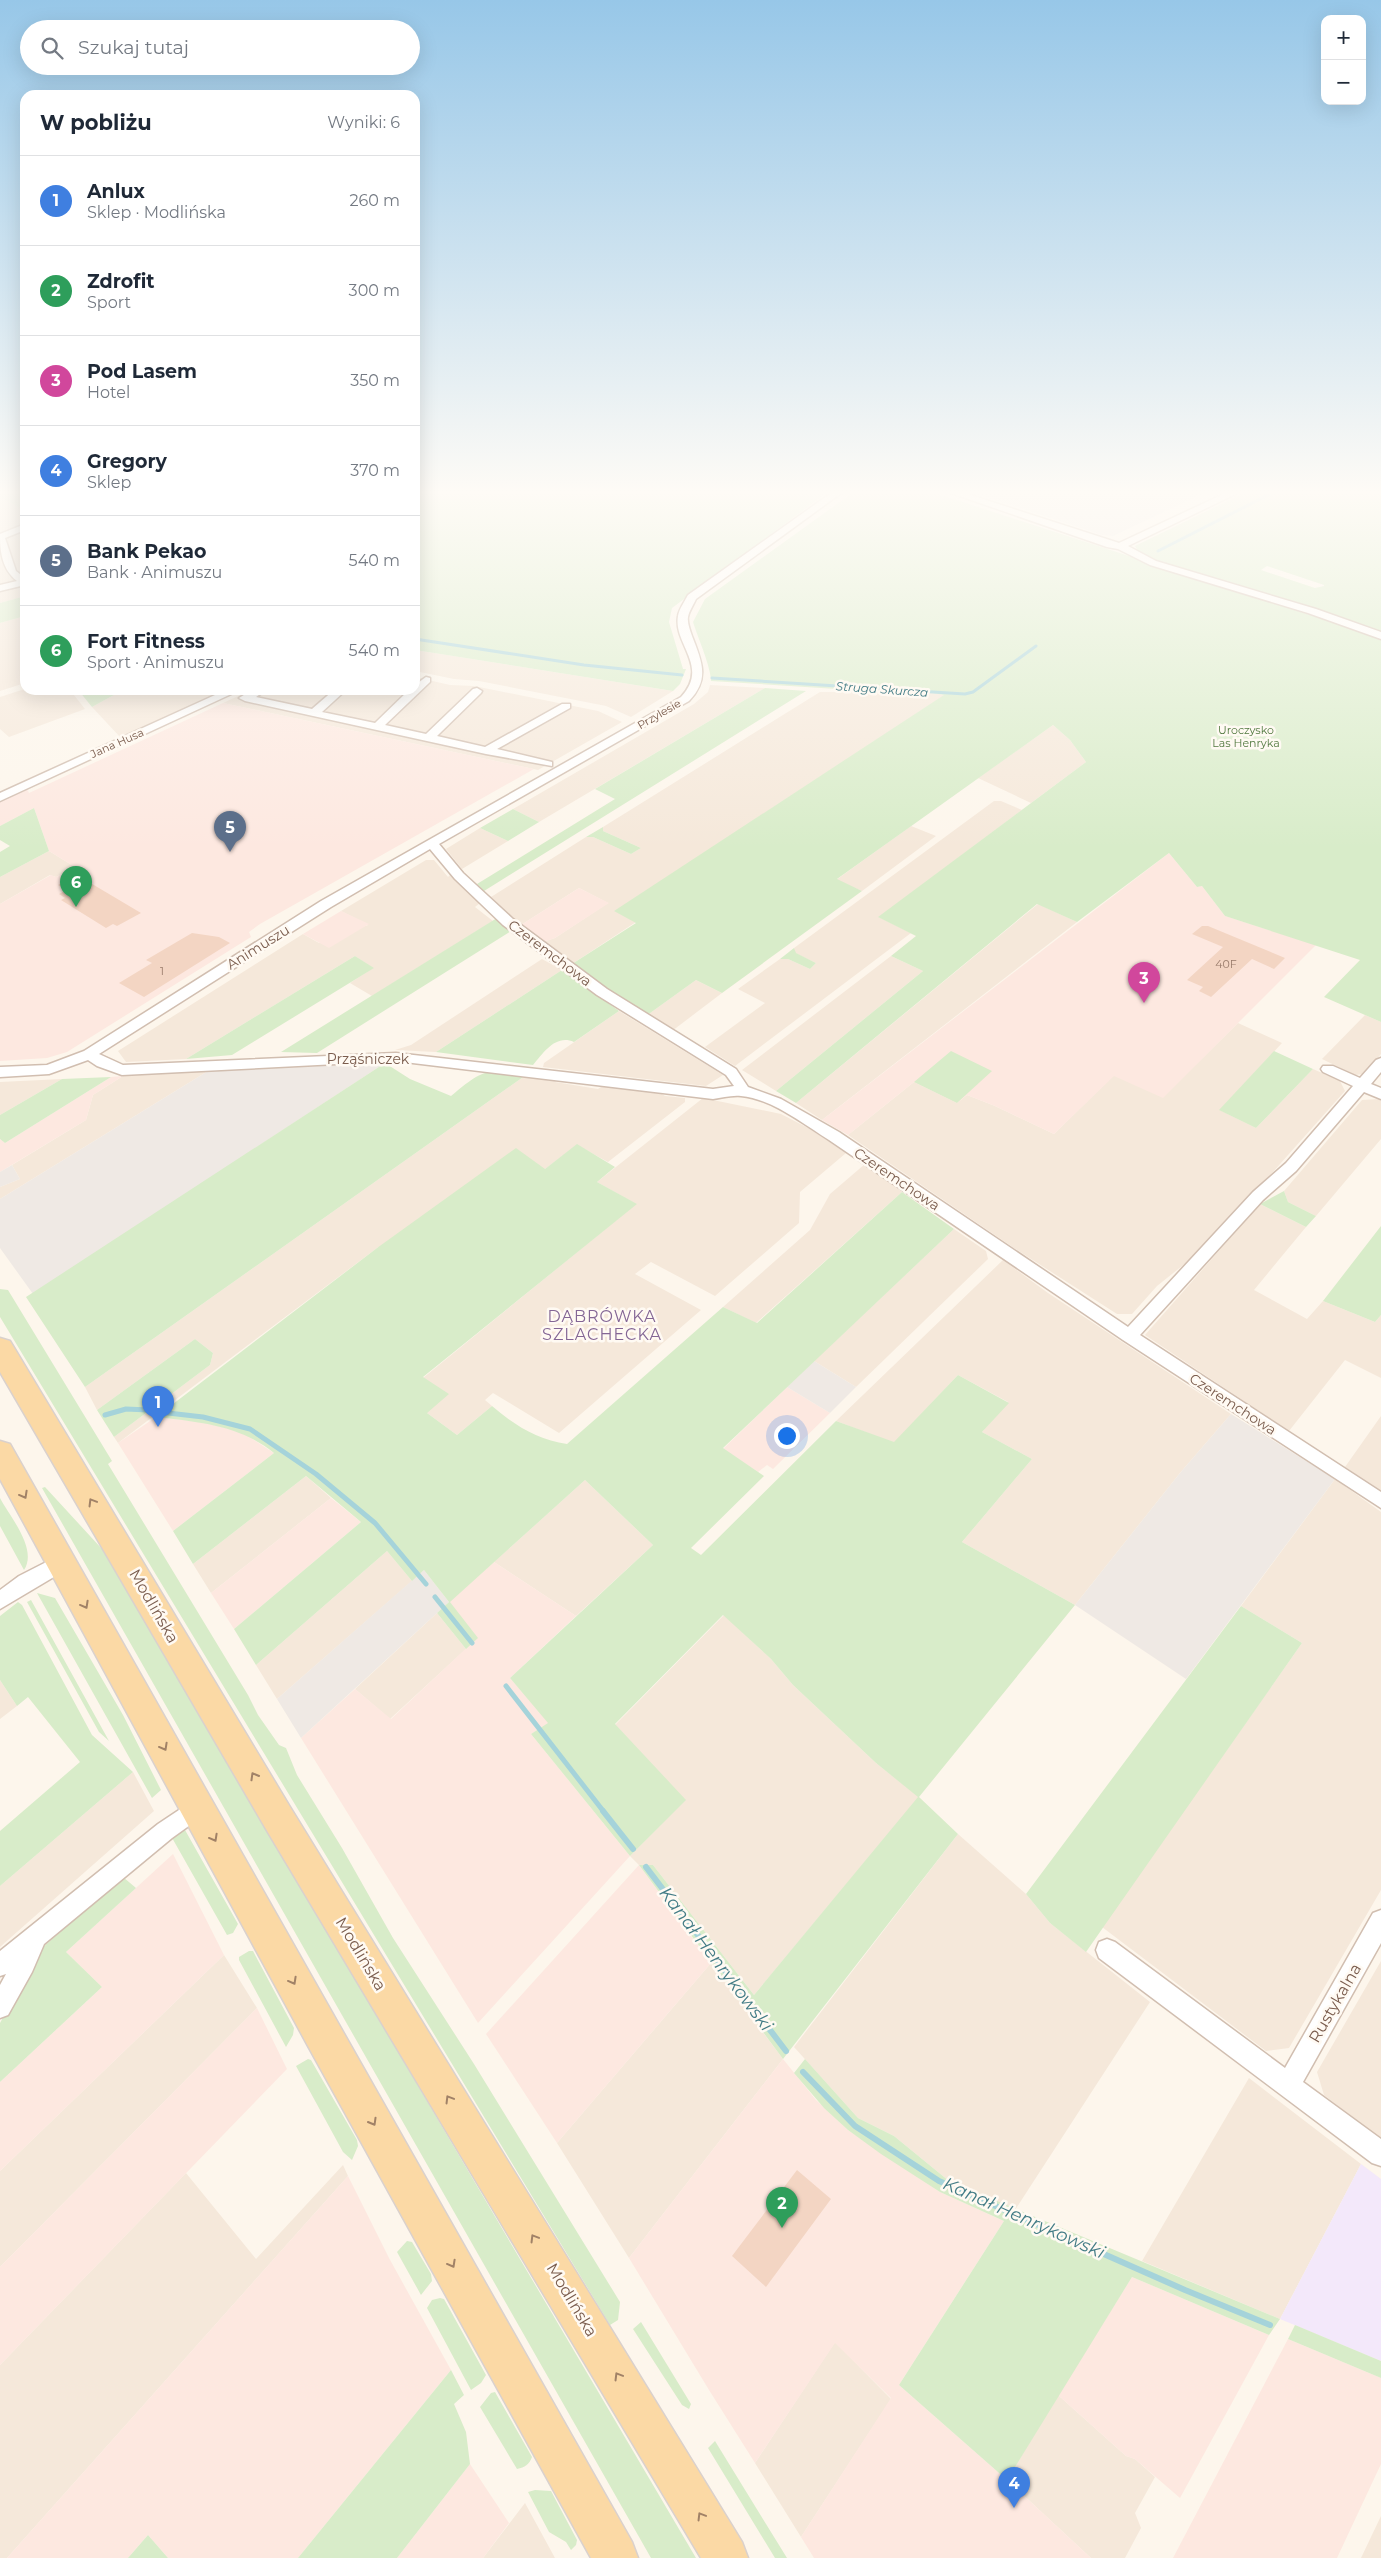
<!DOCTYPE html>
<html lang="pl">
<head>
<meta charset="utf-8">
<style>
	body { margin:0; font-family:Montserrat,sans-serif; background:#f2f2f3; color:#1f2937 }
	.controls { position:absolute; right:15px; top:15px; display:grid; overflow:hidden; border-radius:10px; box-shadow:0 5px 20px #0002 }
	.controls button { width:45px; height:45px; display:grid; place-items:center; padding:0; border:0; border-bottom:1px solid #e0e1e3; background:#fff; color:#1f2937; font:25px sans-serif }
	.you { position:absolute; left:786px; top:1435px; width:18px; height:18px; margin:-12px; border:4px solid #fff; border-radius:50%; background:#1a73e8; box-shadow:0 0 0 8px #1a73e833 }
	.badge { display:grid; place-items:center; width:32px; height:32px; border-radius:50%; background:#e76f51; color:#fff; font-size:16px; font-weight:700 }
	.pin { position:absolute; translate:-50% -41px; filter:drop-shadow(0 1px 2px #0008) }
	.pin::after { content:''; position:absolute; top:26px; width:18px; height:15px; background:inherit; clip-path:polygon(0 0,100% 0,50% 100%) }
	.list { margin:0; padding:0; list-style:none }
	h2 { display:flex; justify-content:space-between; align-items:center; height:65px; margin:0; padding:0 20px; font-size:21px }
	h2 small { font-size:16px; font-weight:400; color:#747a83 }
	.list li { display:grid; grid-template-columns:32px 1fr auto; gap:15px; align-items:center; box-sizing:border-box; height:90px; padding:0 20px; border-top:1px solid #e0e1e3 }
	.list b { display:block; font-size:19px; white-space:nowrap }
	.list p { margin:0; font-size:16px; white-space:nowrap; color:#747a83 }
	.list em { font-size:16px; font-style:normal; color:#747a83 }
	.icon { flex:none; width:28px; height:28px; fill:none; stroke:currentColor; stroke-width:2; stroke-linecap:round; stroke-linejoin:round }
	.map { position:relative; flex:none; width:1381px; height:2558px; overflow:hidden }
	.search { position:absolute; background:#fff; box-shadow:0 5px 20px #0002; left:20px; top:20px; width:400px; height:55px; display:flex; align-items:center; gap:12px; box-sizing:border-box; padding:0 18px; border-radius:28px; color:#747a83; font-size:19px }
	.panel { position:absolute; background:#fff; box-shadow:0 5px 20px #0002; left:20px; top:90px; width:400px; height:605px; border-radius:15px }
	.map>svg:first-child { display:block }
</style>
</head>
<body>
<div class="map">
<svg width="1381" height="2558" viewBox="0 0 1381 2558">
	<rect width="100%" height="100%" fill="#fdf6ec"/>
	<path fill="#f5e8da" d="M3 497 25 511V596L0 603V499Z
		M25 616V683L0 691V623Z
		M415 650 673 691 631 717 606 706 479 681 454 679 415 671Z
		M415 677 450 685 474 686 598 711 622 722 538 770 223 703 251 690H415Z
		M710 685 765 688 539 822 513 809 694 704 708 692Z
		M893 686 945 695 615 911 636 922 572 964 543 942 555 938 608 903 579 888 521 925 491 897 586 837H593L631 854 641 848 603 831V827L820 692H884Z
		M25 689 70 690 85 709 9 737 0 729V697Z
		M123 690H228L121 738 92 707Z
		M1053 725 1070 740 1086 762 1031 803 978 778Z
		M994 801H1001L1022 810 879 917 911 933 735 1066 705 1047 765 1003 738 989 780 959H788L810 969 816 963 795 953 794 948Z
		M911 826 936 836 862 891 836 880Z
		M480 828 508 841 462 869 446 849Z
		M49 851 75 867 56 877 50 875 0 904V877Z
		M426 860H434L448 877 450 875 480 903 475 907 493 921 372 996 350 983 373 968 355 956 186 1059 126 1062 118 1051 303 934 319 943 368 925 341 911Z
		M1038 904 1077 922 822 1120 796 1103Z
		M891 956 923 971 776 1091 742 1070Z
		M542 959 562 970 436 1052 395 1050 411 1045Z
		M696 980 722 993 672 1031 646 1016Z
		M619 1011 723 1075 706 1086 543 1067 544 1063Z
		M1365 1015 1381 1022V1054L1364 1074 1355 1075 1322 1059Z
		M1238 1023 1282 1043 1220 1110 1256 1128 1313 1069 1340 1081 1345 1091 1207 1246 1157 1286 1132 1314H1117L1014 1248 848 1135 914 1082 957 1103 967 1095 995 1106 1054 1134 1114 1075 1163 1097Z
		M208 1071 0 1199V1187L20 1179 12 1165 86 1120 93 1095 123 1076Z
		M526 1075 558 1079 555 1082 598 1089 604 1085 659 1092 665 1096 685 1098V1102L608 1162 577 1145 545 1169 377 1248 118 1443 114 1437 210 1365 213 1353 195 1339 97 1410 85 1387Z
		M62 1079 0 1115V1082Z
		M703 1098 781 1114 810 1129 846 1153 800 1192 799 1223 715 1296 651 1262 635 1274 701 1310 559 1433 493 1393 485 1400 492 1406 457 1435 427 1413 423 1378 636 1204 597 1182Z
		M1379 1099 1381 1101V1139L1316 1216 1288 1202 1284 1191 1362 1100Z
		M865 1164 902 1192 756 1323 723 1307 810 1230 830 1194Z
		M1260 1204 1306 1227 1254 1290 1307 1319 1323 1301 1375 1322 1381 1315V1378L1345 1360 1289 1431 1145 1335Z
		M954 1229 986 1251 988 1259 856 1387 814 1361Z
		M1003 1260 1048 1293 1231 1414 1180 1473 1075 1605 962 1542 1032 1459 982 1432 1008 1402 958 1375 894 1443 836 1421Z
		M1381 1416V1491L1345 1467Z
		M306 1476 331 1498 211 1593 193 1564Z
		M1335 1479 1381 1512V1890L1289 2048 1266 2051 1102 1927 1302 1643 1241 1606Z
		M585 1480 653 1545 576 1616 494 1562Z
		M387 1551 412 1581 277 1699 256 1665Z
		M437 1613 466 1649 390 1719 355 1689Z
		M724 1615 771 1659 793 1685 876 1763 919 1797 754 1995 653 1865H639L630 1856 685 1800 615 1725Z
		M0 1680 17 1706 0 1719Z
		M133 1772 154 1811 0 1947V1886Z
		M958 1834 1026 1894 1050 1923 1150 2002 1015 2210 949 2181 894 2136 858 2118 794 2047Z
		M224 1955 257 2008 0 2267V2171Z
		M1381 1961V2139L1324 2095 1317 2072Z
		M711 1963 783 2059 629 2258 557 2143Z
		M1249 2078 1361 2164 1280 2319 1142 2261Z
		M343 2165 348 2176 7 2558H0V2365L186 2173 256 2259Z
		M835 2342 891 2399 801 2537 755 2463Z
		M1058 2395 1126 2456 1135 2459 1155 2477 1135 2513 1141 2528 1125 2558H1091L1007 2480Z
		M525 2503 555 2558H483Z
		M1381 2516V2558H1361Z"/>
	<path fill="#fde8e0" d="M223 703 534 769 260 924 249 932 251 937 67 1052 47 1058 0 1061V904L51 875 56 877 75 867 49 851 34 808 0 826V802L27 789 29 793Z
		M1169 853 1197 887 1202 886 1225 916 1316 945 1163 1098 1114 1076 1054 1134 995 1106 967 1095 957 1103 914 1082 848 1135 822 1120Z
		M579 888 609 903 555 938 543 942 521 925Z
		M341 911 369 924 329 948 303 934Z
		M123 1076 93 1095 86 1120 0 1172V1139L5 1143 111 1077Z
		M787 1387 830 1413 773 1469 767 1465 758 1472 723 1449Z
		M156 1417 202 1422 242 1432 274 1453 173 1531 118 1443Z
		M331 1498 361 1522 234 1629 211 1593Z
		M494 1562 576 1616 510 1678 549 1723 531 1734 630 1856 478 2023 301 1738 355 1689 391 1719 477 1638 449 1602Z
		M173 1854 224 1955 0 2171V2082L102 1987 66 1952Z
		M639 1865 711 1963 557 2143 486 2034Z
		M257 2008 287 2069 0 2365V2267Z
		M783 2059 816 2100 848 2130 940 2192 1004 2221 899 2385 1007 2480 1091 2558H814L801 2537 891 2398 835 2343 755 2463 709 2390 629 2258Z
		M348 2176 389 2258 451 2370 298 2558H168L148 2535 128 2558H7Z
		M1132 2277 1269 2335 1180 2498 1135 2459 1126 2456 1058 2395Z
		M1288 2339 1381 2378V2464L1337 2558H1173Z
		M470 2464 509 2523 483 2558H397Z"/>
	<path fill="#efe9e4" d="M969 491H1208L1113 536 1102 535Z
		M385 1063 33 1294 0 1248V1199L208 1071Z
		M12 1165 20 1179 0 1187V1172Z
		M814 1361 856 1387 830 1413 787 1387Z
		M1231 1414 1335 1479 1186 1679 1075 1605 1180 1473Z
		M424 1570 449 1602 301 1738 277 1699Z"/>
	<path fill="#f3e8fa" d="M1361 2164 1381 2179V2361L1280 2319Z"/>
	<path fill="#d8ecc9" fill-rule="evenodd" d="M0 491H25V511L3 498 0 499Z
		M415 491H829L672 608 669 622 683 669H686L680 684 673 691 415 650Z
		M855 491H929L1381 638V1022L1324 997 1360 960 1225 916 1202 886 1197 887 1169 853 1077 922 1037 904 796 1103 776 1091 923 971 891 956 916 936 878 917 1086 762 1070 740 1053 725 837 879 862 891 722 993 696 980 646 1016 572 964 636 923 614 911 944 695 893 686 884 692 711 681C711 667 698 638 693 622L705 599Z
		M1248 491H1381V634L1151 559 1138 551 1135 546ZM1267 566 1324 585V586L1315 588 1261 570Z
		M25 596V616L0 623V603Z
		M765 688 806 691 484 891 477 884 615 799 595 789Z
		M81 690H123L92 707 79 691Z
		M34 808 49 851 0 877V852L10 846 0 840V826Z
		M513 809 539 822 508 841 480 828Z
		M603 827V831L641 848 631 854 593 837H586Z
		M497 918 511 931 317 1053 281 1052Z
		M794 948 796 953 816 963 810 969 788 959H780Z
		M355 956 374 968 232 1055 186 1059Z
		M562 970 619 1011 574 1042C556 1034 544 1052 533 1065L436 1052Z
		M951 1051 992 1071 957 1103 914 1082Z
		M1274 1051 1313 1069 1256 1128 1219 1110Z
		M385 1063 410 1079 451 1096C485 1068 483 1070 526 1075L85 1387 26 1297Z
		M111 1077 5 1143 0 1139V1115L62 1079Z
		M577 1144 615 1167 597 1182 637 1204 423 1377 449 1394 427 1413 457 1435 492 1406C514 1425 538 1440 567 1444L723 1307 757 1323 902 1192 954 1229 723 1448 764 1476 691 1548 701 1555 836 1421 894 1442 958 1375 1009 1403 982 1432 1032 1459 962 1542 1075 1605 919 1797 958 1834 783 2059 639 1865H653L754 1995 918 1797 876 1763 793 1685 771 1659 723 1615 615 1724 686 1800 630 1856 531 1734 548 1723 510 1678 653 1545 585 1480 450 1602 478 1638 466 1649 437 1613 449 1602 424 1570 412 1581 387 1551 256 1665 234 1629 361 1522 306 1476 193 1564 173 1531 274 1453C240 1425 198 1422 156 1417L377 1248 516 1148 545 1169Z
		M1284 1191 1288 1202 1316 1216 1306 1227 1260 1204Z
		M1381 1226V1315L1375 1322 1323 1301Z
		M0 1289 8 1290 112 1461 108 1464 248 1695 258 1715 279 1745 286 1748 297 1775 342 1848 393 1938 474 2064 620 2302 618 2320 610 2325 0 1317Z
		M195 1339 213 1353 210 1365 114 1437 97 1410Z
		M45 1487 102 1549 696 2558H651L42 1488Z
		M0 1498C10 1517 38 1549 24 1570L0 1526Z
		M37 1593 55 1598 123 1715 161 1790 152 1798Z
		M31 1600 109 1741 99 1732 27 1602Z
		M18 1602 22 1605 92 1735 133 1772 0 1886V1831L80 1762 28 1697 17 1706 0 1680V1616Z
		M1241 1606 1302 1643 1086 1952 1050 1923 1026 1894Z
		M181 1829 185 1830 238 1924 233 1933 227 1935 171 1836Z
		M123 1877 136 1888 66 1952 102 1987 0 2082V2023L31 1966 43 1947Z
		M249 1951H253L294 2028 293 2035 286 2047 239 1960V1957Z
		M308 2059 311 2060 357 2140 358 2146 352 2160 343 2152 296 2066Z
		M805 2059 858 2118 894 2136 949 2181 1280 2319 1269 2335 1132 2277 1007 2480 899 2385 1004 2221 940 2192 881 2154 848 2130 824 2108 794 2073Z
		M407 2241 412 2242 431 2274 432 2281 421 2295 397 2252Z
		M440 2298 444 2299 486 2375 481 2383 471 2390 427 2308 432 2300Z
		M641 2322 691 2404 689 2409 682 2405 633 2329Z
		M1295 2325 1381 2361V2378L1288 2339Z
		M451 2370 464 2395 454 2404 466 2432 470 2464 397 2558H298Z
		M495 2392 532 2457C529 2465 525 2467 517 2469L480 2407 491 2393Z
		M715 2441 787 2558H775L708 2448Z
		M535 2490 551 2491 577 2540 576 2545 571 2550 566 2542 549 2532 528 2492Z
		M148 2535 168 2558H128Z"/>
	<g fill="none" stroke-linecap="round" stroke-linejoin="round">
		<path stroke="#a5d3da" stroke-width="3" d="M1158 551 1276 491
			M415 639 584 665 682 675
			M712 678 965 694 973 692 1036 646"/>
		<path stroke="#a5d3da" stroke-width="5" d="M168 1413 203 1417 250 1429 316 1474 375 1523 426 1584
			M105 1415 126 1409 148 1410
			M435 1597 472 1643
			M506 1686 604 1812"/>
		<path stroke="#a5d3da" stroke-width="6" d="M603 1811 633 1849
			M646 1867 786 2051
			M803 2072 855 2126 939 2181 1185 2290 1270 2325"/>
	</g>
	<path fill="#f3d5c3" d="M77 875 141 913 117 926 113 924 106 928 61 900 65 898 59 894 67 890 58 885Z
		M1202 926H1208L1285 958 1274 969 1252 959 1211 997 1199 991 1203 987 1187 980 1223 947 1192 934Z
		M192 933 219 937 230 943 144 997 119 983 152 963 146 960Z
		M797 2170 831 2199 766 2287 732 2256Z"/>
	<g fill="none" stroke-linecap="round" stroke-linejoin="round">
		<g stroke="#d1beb0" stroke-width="3">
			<path id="minor" d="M834 491H844L696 599C694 604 689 611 688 617 687 623 690 630 692 636 702 662 710 679 689 701L439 844 463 873 513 919 607 989 736 1069 748 1087 781 1099 839 1132 1128 1327 1253 1192 1286 1163 1353 1086 1323 1072 1321 1069 1323 1066H1333L1360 1078 1376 1060 1381 1058V1072L1371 1084 1381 1088V1099L1364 1092 1296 1171 1263 1200 1140 1335 1381 1492V1508L1123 1340 829 1140C802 1123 772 1099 741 1096 731 1095 722 1098 713 1099L396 1061 122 1075 97 1066 88 1060 49 1074 0 1077V1067L47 1065 84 1051 321 901 681 697C710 666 673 644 678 616 679 609 685 601 688 595ZM430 849 455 879 503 925 597 995 726 1075 734 1086 713 1089 396 1053 123 1065 99 1054 331 907Z
				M945 491H958L1119 543 1230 491H1242L1128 546 1156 561 1316 609 1381 632V639L1308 613 1150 565 1118 549 1107 547Z
				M25 524V530L5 538 16 571 25 578V585L0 591V585L17 581C2 569 0 552 0 534Z
				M426 677 430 678V682L385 725 426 734 473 689 477 688 482 691 481 693 437 736 485 747 562 704H570V708L497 749 552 762V766L486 754 245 701 239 698 252 690H266L256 697 312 709 334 690H346L322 712 375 723 409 690H415V685Z
				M226 690H240L0 801V793Z
				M62 1554 69 1556 71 1562 69 1568 0 1609V1590L19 1576Z
				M197 1798 204 1801 208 1808 204 1815 172 1838 44 1944 32 1972 8 2015 0 2018V1985L6 1974 0 1976V1951L158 1824Z
				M1381 1910V1943L1303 2082 1381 2139V2166L1372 2163 1099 1958 1096 1950 1099 1942 1107 1939 1115 1942 1285 2068 1373 1913Z"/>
		</g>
		<g stroke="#dad1cd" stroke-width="3">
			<path id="primary" d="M0 1338 10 1341 290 1807 742 2542 748 2558H701L266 1829 0 1372Z
				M0 1441 10 1444 632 2542 638 2558H591L308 2046 0 1479Z"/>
		</g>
		<use href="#minor" fill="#fff" fill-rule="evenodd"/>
		<use href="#primary" fill="#fbd9a5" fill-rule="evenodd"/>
	</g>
	<defs><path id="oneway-chevron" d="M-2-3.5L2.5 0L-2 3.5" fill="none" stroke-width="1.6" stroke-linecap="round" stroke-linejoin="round" transform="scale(1.25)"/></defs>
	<g stroke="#a18267">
		<use href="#oneway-chevron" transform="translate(24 1495) rotate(61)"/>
		<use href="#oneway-chevron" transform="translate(92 1502) rotate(-121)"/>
		<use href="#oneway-chevron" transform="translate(85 1605) rotate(61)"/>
		<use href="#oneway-chevron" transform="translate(164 1747) rotate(61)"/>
		<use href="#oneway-chevron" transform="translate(254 1776) rotate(-120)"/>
		<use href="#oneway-chevron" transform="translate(214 1838) rotate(61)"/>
		<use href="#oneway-chevron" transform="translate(293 1981) rotate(61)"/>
		<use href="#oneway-chevron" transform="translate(449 2099) rotate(-121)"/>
		<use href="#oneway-chevron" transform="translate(373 2122) rotate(60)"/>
		<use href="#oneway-chevron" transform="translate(534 2238) rotate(-121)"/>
		<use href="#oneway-chevron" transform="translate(452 2264) rotate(61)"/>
		<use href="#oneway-chevron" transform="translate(618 2376) rotate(-121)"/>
		<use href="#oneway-chevron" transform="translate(701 2516) rotate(-121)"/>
	</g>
	<linearGradient id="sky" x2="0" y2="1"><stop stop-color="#97c7e8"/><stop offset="0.58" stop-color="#fefbf6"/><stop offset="1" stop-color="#fefbf6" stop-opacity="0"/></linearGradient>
	<rect width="1381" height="849" fill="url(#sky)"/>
	<g text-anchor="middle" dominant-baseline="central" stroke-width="5" stroke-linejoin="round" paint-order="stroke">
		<g font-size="11" fill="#7a5c4d" stroke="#fffaf3">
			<text transform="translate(659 714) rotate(-30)">Przylesie</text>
			<text transform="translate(117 743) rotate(-24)">Jana Husa</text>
		</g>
		<g font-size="11" fill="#537a41" stroke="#fffaf3">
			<text x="1246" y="730">Uroczysko<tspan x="1246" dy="13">Las Henryka</tspan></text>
		</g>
		<g font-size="11" fill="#987a6a">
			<text x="1226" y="964">40F</text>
			<text x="162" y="971">1</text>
		</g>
		<g font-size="12" font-style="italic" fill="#437c86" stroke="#fffaf3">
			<text transform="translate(882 689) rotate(4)">Struga Skurcza</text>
		</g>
		<g font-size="14" fill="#7a5c4d" stroke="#fffaf3">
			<text transform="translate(258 947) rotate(-32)">Animuszu</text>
			<text transform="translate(550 953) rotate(37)">Czeremchowa</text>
			<text x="368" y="1059">Prząśniczek</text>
			<text transform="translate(897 1179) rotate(34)">Czeremchowa</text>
			<text transform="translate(1233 1404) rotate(33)">Czeremchowa</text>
		</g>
		<g font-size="16" letter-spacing="1" fill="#846695" stroke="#fffaf3">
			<text x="602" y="1316">DĄBRÓWKA<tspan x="602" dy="18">SZLACHECKA</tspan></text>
		</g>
		<g font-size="16" fill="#7a5c4d" stroke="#fffaf3">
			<text transform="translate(154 1606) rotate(60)">Modlińska</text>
			<text transform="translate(361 1954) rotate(59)">Modlińska</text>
			<text transform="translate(1335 2003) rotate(-60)">Rustykalna</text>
			<text transform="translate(572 2300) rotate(59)">Modlińska</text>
		</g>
		<g font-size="18" font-style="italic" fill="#437c86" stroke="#fffaf3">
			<text transform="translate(716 1959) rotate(53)">Kanał Henrykowski</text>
			<text transform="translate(1024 2218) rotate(24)">Kanał Henrykowski</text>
		</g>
	</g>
</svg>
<div class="controls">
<button>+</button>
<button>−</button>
</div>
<div class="you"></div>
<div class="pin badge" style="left:158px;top:1427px;background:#3f7fe0">1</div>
<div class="pin badge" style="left:782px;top:2228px;background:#2e9e5b">2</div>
<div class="pin badge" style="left:1144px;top:1003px;background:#d1479c">3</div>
<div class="pin badge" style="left:1014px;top:2508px;background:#3f7fe0">4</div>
<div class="pin badge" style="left:230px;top:852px;background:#5c6f8a">5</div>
<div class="pin badge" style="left:76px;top:907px;background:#2e9e5b">6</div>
<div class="search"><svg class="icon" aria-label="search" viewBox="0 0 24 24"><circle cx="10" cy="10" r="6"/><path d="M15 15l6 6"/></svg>Szukaj tutaj</div>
<section class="panel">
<h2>W pobliżu<small>Wyniki: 6</small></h2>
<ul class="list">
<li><span class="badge" style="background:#3f7fe0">1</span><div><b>Anlux</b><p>Sklep · Modlińska</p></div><em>260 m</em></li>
<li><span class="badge" style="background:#2e9e5b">2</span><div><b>Zdrofit</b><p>Sport</p></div><em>300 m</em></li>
<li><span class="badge" style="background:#d1479c">3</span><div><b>Pod Lasem</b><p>Hotel</p></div><em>350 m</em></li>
<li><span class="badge" style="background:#3f7fe0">4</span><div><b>Gregory</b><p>Sklep</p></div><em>370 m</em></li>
<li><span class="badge" style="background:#5c6f8a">5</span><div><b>Bank Pekao</b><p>Bank · Animuszu</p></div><em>540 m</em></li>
<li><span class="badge" style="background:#2e9e5b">6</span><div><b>Fort Fitness</b><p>Sport · Animuszu</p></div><em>540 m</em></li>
</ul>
</section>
</div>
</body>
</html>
